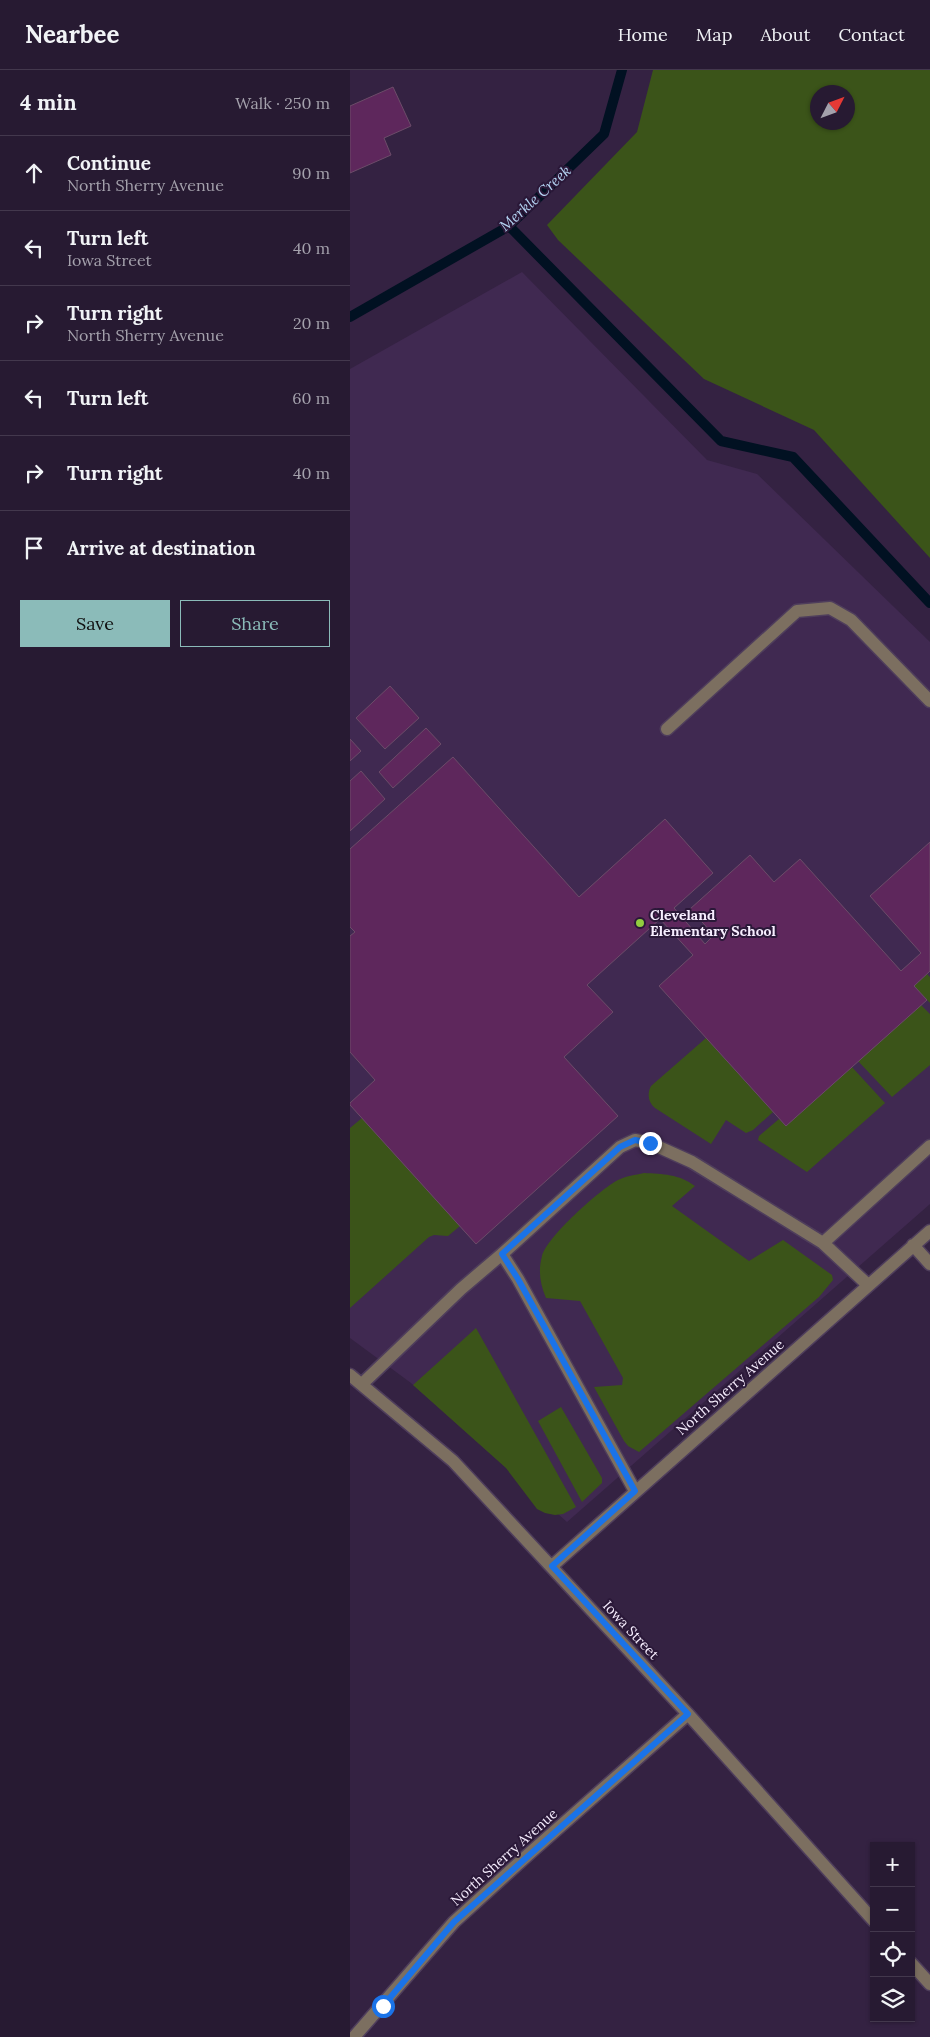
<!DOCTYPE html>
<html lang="en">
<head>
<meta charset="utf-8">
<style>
	body { margin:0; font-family:Lora,serif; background:#2f233a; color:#f1f3f6 }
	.controls { position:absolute; right:15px; bottom:15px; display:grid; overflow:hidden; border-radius:0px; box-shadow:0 1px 4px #0004 }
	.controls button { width:45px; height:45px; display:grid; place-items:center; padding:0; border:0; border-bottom:1px solid #43384d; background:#271a32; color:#f1f3f6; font:25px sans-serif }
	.compass { position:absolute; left:460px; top:15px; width:45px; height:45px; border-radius:50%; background:#271a32; box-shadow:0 1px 4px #0004; rotate:48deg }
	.stop { position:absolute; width:15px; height:15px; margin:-11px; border:4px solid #1a73e8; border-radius:50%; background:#fff }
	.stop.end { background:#1a73e8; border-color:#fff; box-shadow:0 1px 5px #0008 }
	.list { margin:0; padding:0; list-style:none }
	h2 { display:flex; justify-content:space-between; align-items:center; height:65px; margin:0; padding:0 20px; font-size:21px }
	h2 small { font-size:16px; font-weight:400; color:#a4a1ac }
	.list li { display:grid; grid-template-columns:32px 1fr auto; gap:15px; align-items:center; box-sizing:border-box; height:75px; padding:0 20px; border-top:1px solid #43384d }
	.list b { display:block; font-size:19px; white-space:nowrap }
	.list p { margin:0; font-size:16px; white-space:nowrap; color:#a4a1ac }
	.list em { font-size:16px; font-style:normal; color:#a4a1ac }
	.actions { display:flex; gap:10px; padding:15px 20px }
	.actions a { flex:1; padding:11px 0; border:1px solid #8bbbb9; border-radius:0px; text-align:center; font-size:18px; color:#8bbbb9 }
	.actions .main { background:#8bbbb9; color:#111 }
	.icon { flex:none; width:28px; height:28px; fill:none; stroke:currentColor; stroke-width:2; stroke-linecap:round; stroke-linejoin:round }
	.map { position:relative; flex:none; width:580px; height:1967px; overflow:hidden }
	header { display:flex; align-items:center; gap:30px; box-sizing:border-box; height:70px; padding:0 25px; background:#271a32; border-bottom:1px solid #43384d }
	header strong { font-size:24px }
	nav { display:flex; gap:28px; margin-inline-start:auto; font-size:18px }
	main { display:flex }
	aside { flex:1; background:#271a32 }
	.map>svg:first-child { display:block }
</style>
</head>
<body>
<header>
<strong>Nearbee</strong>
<nav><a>Home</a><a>Map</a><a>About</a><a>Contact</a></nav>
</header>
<main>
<aside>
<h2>4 min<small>Walk · 250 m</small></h2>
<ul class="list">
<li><svg class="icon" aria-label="ahead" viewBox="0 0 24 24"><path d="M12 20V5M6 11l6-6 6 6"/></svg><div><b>Continue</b><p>North Sherry Avenue</p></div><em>90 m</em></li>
<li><svg class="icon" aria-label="left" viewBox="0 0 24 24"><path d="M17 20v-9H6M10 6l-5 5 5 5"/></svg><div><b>Turn left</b><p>Iowa Street</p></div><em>40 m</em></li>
<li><svg class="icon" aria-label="right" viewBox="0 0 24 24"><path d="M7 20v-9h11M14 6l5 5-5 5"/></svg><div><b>Turn right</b><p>North Sherry Avenue</p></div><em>20 m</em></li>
<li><svg class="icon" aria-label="left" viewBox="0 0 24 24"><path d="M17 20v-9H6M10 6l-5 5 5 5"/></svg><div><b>Turn left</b></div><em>60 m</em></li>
<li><svg class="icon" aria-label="right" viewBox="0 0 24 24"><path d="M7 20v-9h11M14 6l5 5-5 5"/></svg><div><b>Turn right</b></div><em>40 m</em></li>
<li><svg class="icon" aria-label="arrive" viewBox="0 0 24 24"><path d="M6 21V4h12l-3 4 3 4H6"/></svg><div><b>Arrive at destination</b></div></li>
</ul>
<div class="actions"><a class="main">Save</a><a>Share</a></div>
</aside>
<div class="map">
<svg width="580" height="1967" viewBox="0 0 580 1967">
	<rect width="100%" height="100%" fill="#342242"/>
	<path fill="#402951" d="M172 202 357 390 407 404 580 572V1134L217 1452 61 1313 0 1268V299Z"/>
	<path fill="#3b5419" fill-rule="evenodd" d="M303 0H580V488L464 360 354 309 208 170 197 155 287 62ZM468 22H498V52H468Z
		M577 904 580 907V933L564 916Z
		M571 935 580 944V995L542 1027 508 991Z
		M356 968 423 1042 403 1060 396 1063 376 1050 361 1074 305 1038C298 1032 297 1024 301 1016Z
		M502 997 535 1033 457 1102 408 1070 409 1066 429 1049 436 1056Z
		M12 1048 110 1156 98 1166 84 1165 79 1167 0 1238V1058Z
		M294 1103C313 1104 329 1104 345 1116L322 1136 399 1191 433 1170 482 1205 483 1210 469 1227 289 1382 278 1376 274 1371 244 1317 272 1315 273 1308 230 1231 196 1228C190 1214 188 1201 192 1186 197 1167 249 1120 268 1110 276 1106 285 1105 294 1103Z
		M126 1258 226 1437 213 1444 205 1445 195 1443 187 1439 156 1398 63 1315Z
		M211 1337 252 1408V1413L232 1432 188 1351Z"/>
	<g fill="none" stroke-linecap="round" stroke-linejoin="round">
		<path stroke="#011122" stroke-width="10" d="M159 156 371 371 443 387 580 533
			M0 247 159 156 254 64 272 0"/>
	</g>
	<path fill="#5e275c" stroke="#6c4c69" d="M43 17 61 56 34 68 41 85 0 103V36Z
		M40 616 69 648 35 679 6 648Z
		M76 658 91 674 43 718 29 702Z
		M0 669 11 681 0 691Z
		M103 687 229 827 315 749 363 803 324 838 355 874 364 865 340 839 400 785 424 812 450 789 551 901 571 883 520 826 580 772V901L564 916 577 930 436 1056 309 916 343 885 310 849 237 915 263 942 214 987 268 1046 126 1174 0 1035V1033L25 1010 0 982V866L5 862 0 857V779Z
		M11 701 35 729 0 761V711Z"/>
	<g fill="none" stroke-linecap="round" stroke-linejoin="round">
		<g stroke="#4f3e5c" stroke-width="15">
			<path id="minor" d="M317 659 447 541 480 538 501 550 580 631
				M473 1173 580 1076
				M563 1175 580 1194
				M0 1305 103 1391 338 1644 524 1851
				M12 1314 111 1219 152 1184
				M285 1421 168 1209 152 1184 270 1077 285 1070 300 1073 342 1092 473 1173 518 1215
				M202 1496 580 1161
				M561 1893 580 1914
				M4 1967 104 1852 180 1783 338 1644"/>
		</g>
		<use href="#minor" stroke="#7c6f60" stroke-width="12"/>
	</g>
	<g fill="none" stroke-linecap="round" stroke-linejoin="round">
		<path stroke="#1a73e8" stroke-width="6" d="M33 1936 104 1852 338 1644 202 1496 285 1421 168 1209 152 1184 270 1077 285 1070 300 1073"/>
	</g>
	<circle fill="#92cd3f" stroke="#2a1838" stroke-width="2" cx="290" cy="853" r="5"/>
	<g text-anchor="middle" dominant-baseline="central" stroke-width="4" stroke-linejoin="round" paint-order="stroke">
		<g font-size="14" font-weight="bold" fill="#f6edfe" stroke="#2a1838" text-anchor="start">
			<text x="300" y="845">Cleveland<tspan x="300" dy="16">Elementary School</tspan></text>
		</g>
		<g font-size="14" fill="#f6edfe" stroke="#2a1838">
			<text transform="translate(380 1317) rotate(-41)">North Sherry Avenue</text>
			<text transform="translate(281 1560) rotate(47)">Iowa Street</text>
			<text transform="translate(154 1787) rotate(-42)">North Sherry Avenue</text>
		</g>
		<g font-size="15" font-style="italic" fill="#b4d3f2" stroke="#2a1838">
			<text transform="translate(185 128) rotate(-42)">Merkle Creek</text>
		</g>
	</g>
</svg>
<div class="controls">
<button>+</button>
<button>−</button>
<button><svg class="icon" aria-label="locate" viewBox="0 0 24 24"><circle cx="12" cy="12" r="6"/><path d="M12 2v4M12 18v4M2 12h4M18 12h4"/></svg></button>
<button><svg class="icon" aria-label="layers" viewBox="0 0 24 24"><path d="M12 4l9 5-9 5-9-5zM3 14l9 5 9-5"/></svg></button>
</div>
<svg class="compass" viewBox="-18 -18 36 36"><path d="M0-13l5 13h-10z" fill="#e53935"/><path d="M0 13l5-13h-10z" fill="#a4a1ac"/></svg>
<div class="stop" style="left:33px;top:1936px"></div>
<div class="stop end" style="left:300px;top:1073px"></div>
</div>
</main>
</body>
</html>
